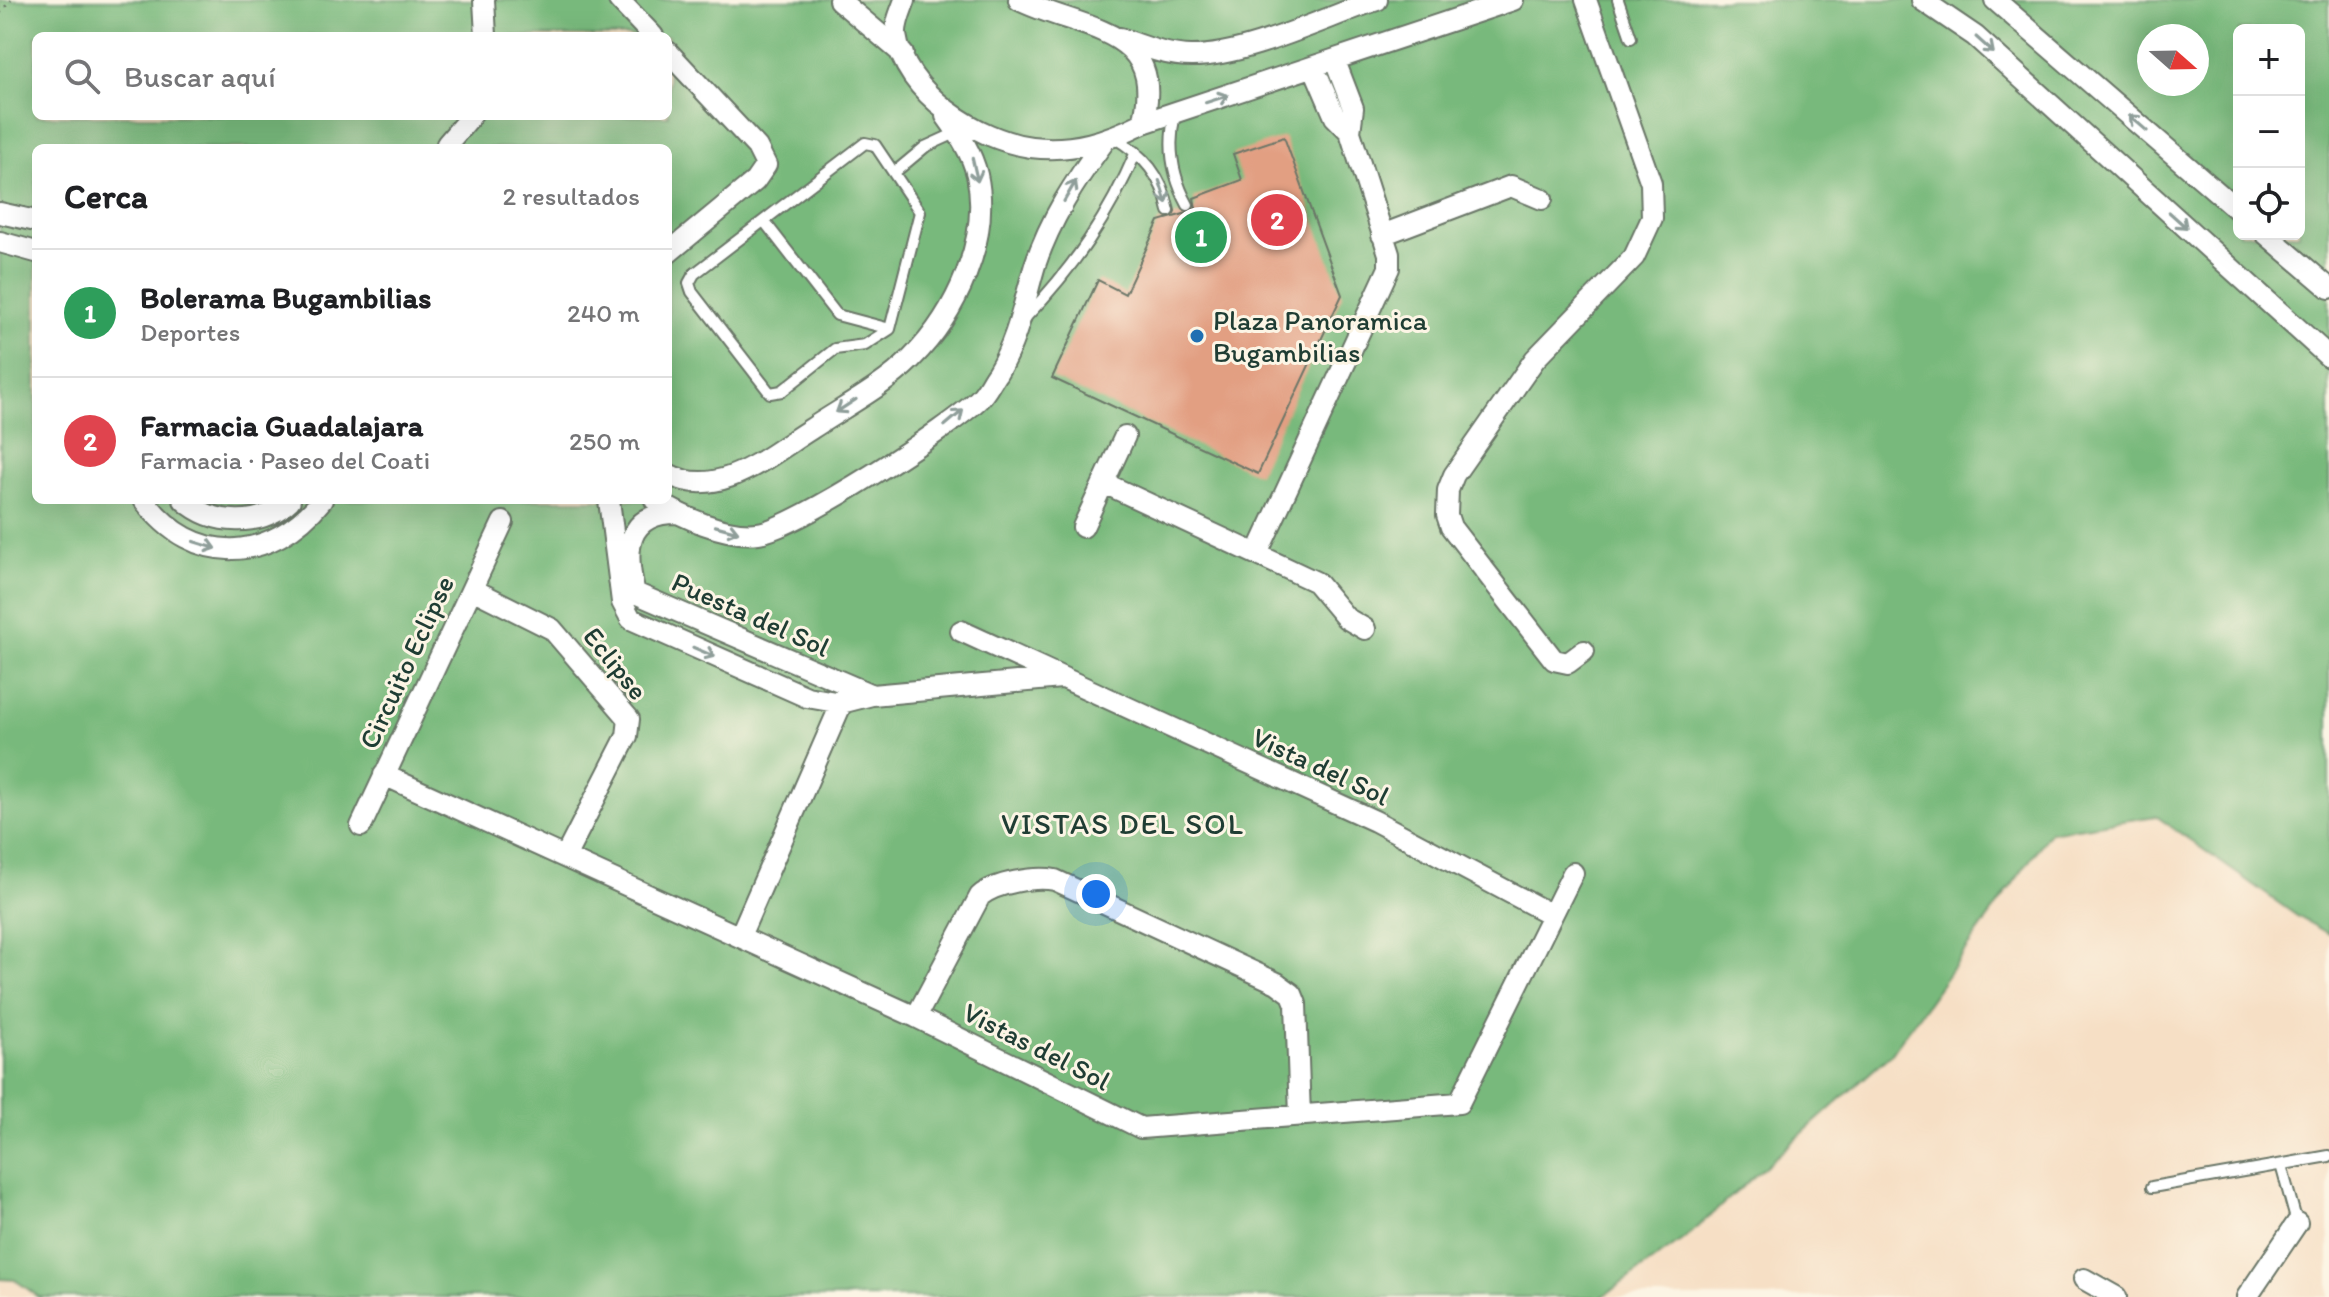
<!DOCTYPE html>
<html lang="es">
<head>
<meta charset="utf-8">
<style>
	body { margin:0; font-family:Itim,sans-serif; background:#f6f6f6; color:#202124 }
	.controls { position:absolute; right:24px; top:24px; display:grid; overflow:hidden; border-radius:12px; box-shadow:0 8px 32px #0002 }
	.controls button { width:72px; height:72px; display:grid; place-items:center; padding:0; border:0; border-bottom:2px solid #e0e0e0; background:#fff; color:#202124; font:40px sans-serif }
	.compass { position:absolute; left:2137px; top:24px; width:72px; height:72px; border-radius:50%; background:#fff; box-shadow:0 8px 32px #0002; rotate:110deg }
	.you { position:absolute; left:1096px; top:894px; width:28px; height:28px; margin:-20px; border:6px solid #fff; border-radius:50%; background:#1a73e8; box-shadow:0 0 0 12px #1a73e833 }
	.badge { display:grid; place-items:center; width:52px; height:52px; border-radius:50%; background:#ea580c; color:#fff; font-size:26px; font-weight:700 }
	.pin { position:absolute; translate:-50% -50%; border:4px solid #fff; box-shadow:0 2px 8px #0006 }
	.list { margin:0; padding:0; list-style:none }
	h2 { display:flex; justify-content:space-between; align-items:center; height:104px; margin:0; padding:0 32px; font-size:34px }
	h2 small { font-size:26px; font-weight:400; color:#757577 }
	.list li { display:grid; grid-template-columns:52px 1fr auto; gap:24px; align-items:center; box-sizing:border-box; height:128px; padding:0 32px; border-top:2px solid #e0e0e0 }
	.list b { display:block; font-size:30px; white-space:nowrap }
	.list p { margin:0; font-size:26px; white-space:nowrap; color:#757577 }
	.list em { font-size:26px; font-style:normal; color:#757577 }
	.icon { flex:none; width:44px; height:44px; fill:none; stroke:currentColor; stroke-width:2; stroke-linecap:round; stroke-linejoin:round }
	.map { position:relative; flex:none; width:2329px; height:1297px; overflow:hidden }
	.search { position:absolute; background:#fff; box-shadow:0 8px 32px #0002; left:32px; top:32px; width:640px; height:88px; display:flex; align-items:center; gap:20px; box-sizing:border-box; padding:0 28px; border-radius:12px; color:#757577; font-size:30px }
	.panel { position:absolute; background:#fff; box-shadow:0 8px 32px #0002; left:32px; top:144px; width:640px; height:360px; border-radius:12px }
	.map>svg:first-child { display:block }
</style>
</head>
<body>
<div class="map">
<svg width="2329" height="1297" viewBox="0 0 2329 1297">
	<rect width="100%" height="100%" fill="#fcf5e5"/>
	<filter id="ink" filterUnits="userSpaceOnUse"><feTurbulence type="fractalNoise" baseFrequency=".0125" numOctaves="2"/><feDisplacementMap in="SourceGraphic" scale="16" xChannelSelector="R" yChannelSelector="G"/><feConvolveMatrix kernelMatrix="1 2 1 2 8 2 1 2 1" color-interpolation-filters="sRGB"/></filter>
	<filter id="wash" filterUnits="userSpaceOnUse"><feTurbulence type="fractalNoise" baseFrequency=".006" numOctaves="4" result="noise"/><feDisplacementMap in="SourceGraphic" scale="32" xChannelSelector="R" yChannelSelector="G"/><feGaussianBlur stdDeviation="1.8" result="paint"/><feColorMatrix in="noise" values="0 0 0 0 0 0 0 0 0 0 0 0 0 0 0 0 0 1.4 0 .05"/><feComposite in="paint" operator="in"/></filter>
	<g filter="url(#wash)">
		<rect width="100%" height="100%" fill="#f6dfc5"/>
		<path fill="#78b97b" stroke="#4c7b58" stroke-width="2" fill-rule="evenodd" d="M0 0H2329V934L2297 916 2156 816 2050 832 1891 1054 1685 1238 1602 1297H39L15 1280 0 1279ZM2239 30H2299V234H2239ZM36 36H668V116H36ZM2149 36H2197V84H2149ZM36 148H668V500H36Z"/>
		<g id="blocks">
			<path fill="#e29f82" d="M1284 137 1342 295 1258 474 1052 378 1098 280 1125 294 1159 221 1191 212 1196 208 1194 198 1242 180 1233 154Z"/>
		</g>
	</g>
	<g filter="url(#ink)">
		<use href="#blocks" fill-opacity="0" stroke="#6a7667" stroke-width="2"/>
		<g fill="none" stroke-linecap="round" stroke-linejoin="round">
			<g stroke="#6a7667" stroke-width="14">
				<path id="lane" d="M1618 0 1631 38
					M1175 114C1167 147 1172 176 1188 205
					M1113 137C1144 155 1162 176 1169 211
					M865 143 875 145 920 212 890 329 865 345 835 349 782 391 770 393 692 292 689 283 694 274Z
					M895 172 925 147 958 132
					M764 221 837 315 890 329
					M1026 317C1074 267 1109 216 1136 152
					M2281 1165 2297 1223
					M2152 1187 2329 1156"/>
			</g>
			<g stroke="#6a7667" stroke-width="24">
				<path id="street" d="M484 0 486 36
					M619 0 653 36
					M839 0 903 54
					M905 0C901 11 895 24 896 35 904 93 978 140 1031 147 1073 152 1107 141 1143 123L1513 0
					M1019 0C1081 31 1168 26 1143 123
					M1922 0 1975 36 2329 357
					M1995 0 2239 211
					M1120 38C1143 46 1166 56 1192 56 1246 56 1324 18 1377 0
					M668 52 757 147 766 165 755 181 668 253
					M1314 68 1335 117 1350 132
					M447 144 471 116
					M0 213 36 221
					M2266 234 2329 288
					M1382 235 1511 186 1542 199
					M0 242 36 252
					M668 474C719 501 769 455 811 429 844 407 883 387 911 359 956 314 991 239 977 175 972 153 959 134 946 116
					M1104 483 1316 582 1346 618 1365 629
					M144 500C194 568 271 563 322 500
					M184 500C213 526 261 528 290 500
					M609 500 622 602 631 619 807 697 841 703 872 695 1061 678
					M655 500C682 517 726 537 758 533 794 529 953 426 980 398 987 391 991 381 997 373 1018 339 1024 302 1035 265 1050 220 1075 181 1103 143
					M678 513C625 512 624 552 635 593L872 695
					M1083 527 1125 436
					M1257 554 1389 268V254L1350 132 1353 108 1335 61
					M472 589 552 629 629 719 627 736 565 857
					M961 631 1375 821 1552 915
					M1584 651 1568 663 1554 660 1451 527 1447 515 1448 490 1454 475 1535 359 1634 257 1652 218 1651 183 1586 0
					M384 775 916 1017 1141 1128 1459 1103 1573 873
					M361 826 503 522
					M740 936 847 691
					M916 1017 980 896C995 883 1035 876 1055 880L1277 983 1292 994 1296 1004 1300 1116
					M2084 1279 2116 1297
					M2247 1297 2297 1223"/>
			</g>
			<path stroke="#6a7667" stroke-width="3" stroke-dasharray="2 6" stroke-linecap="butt" d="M0 13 11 0"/>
			<use href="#lane" stroke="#fff" stroke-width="10"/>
			<use href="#street" stroke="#fff" stroke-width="20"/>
		</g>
		<defs><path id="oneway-shaft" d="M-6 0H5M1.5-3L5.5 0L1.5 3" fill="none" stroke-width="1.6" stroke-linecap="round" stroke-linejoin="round" transform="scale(2)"/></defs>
		<g stroke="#8f9e9a">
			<use href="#oneway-shaft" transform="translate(1985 45) rotate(42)"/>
			<use href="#oneway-shaft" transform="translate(1217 99) rotate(-18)"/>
			<use href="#oneway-shaft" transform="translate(2138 123) rotate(-139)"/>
			<use href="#oneway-shaft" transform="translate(975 170) rotate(77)"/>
			<use href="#oneway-shaft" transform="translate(1070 191) rotate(-60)"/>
			<use href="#oneway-shaft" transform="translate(1163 192) rotate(72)"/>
			<use href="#oneway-shaft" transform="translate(2178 220) rotate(42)"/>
			<use href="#oneway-shaft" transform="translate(846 406) rotate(147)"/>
			<use href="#oneway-shaft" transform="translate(954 418) rotate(-40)"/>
			<use href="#oneway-shaft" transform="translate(727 529) rotate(15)"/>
			<use href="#oneway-shaft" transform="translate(205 545) rotate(17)"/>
			<use href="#oneway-shaft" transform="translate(704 652) rotate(23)"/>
		</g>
	</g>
	<circle fill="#1f6fb2" stroke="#fcf5e5" stroke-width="3" cx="1197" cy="336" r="8"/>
	<g text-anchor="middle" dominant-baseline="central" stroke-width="6" stroke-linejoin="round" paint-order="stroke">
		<g font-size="28" fill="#1f3d34" stroke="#fcf5e5" text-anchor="start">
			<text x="1213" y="320">Plaza Panoramica<tspan x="1213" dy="32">Bugambilias</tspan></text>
		</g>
		<g font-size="28" fill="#1f3d34" stroke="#fcf5e5">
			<text transform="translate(751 614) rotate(24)">Puesta del Sol</text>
			<text transform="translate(406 662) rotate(-65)">Circuito Eclipse</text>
			<text transform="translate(616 663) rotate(51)">Eclipse</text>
			<text transform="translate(1321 766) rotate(25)">Vista del Sol</text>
			<text transform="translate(1037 1046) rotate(27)">Vistas del Sol</text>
		</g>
		<g font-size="30" letter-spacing="2" fill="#1f3d34" stroke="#fcf5e5">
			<text x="1123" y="823">VISTAS DEL SOL</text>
		</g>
	</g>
</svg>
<div class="controls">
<button>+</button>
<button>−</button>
<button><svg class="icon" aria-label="locate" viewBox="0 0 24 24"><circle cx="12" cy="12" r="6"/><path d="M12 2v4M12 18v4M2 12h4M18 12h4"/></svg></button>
</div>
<svg class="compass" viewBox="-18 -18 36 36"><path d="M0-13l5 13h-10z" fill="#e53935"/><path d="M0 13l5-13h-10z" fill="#757577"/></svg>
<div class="you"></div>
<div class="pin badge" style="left:1201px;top:237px;background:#2e9e5b">1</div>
<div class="pin badge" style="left:1277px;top:220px;background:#e0444e">2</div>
<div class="search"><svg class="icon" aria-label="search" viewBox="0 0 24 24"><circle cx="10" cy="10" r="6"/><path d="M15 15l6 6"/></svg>Buscar aquí</div>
<section class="panel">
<h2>Cerca<small>2 resultados</small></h2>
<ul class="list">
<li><span class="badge" style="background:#2e9e5b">1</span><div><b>Bolerama Bugambilias</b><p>Deportes</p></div><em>240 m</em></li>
<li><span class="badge" style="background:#e0444e">2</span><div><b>Farmacia Guadalajara</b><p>Farmacia · Paseo del Coati</p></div><em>250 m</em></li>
</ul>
</section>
</div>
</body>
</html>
